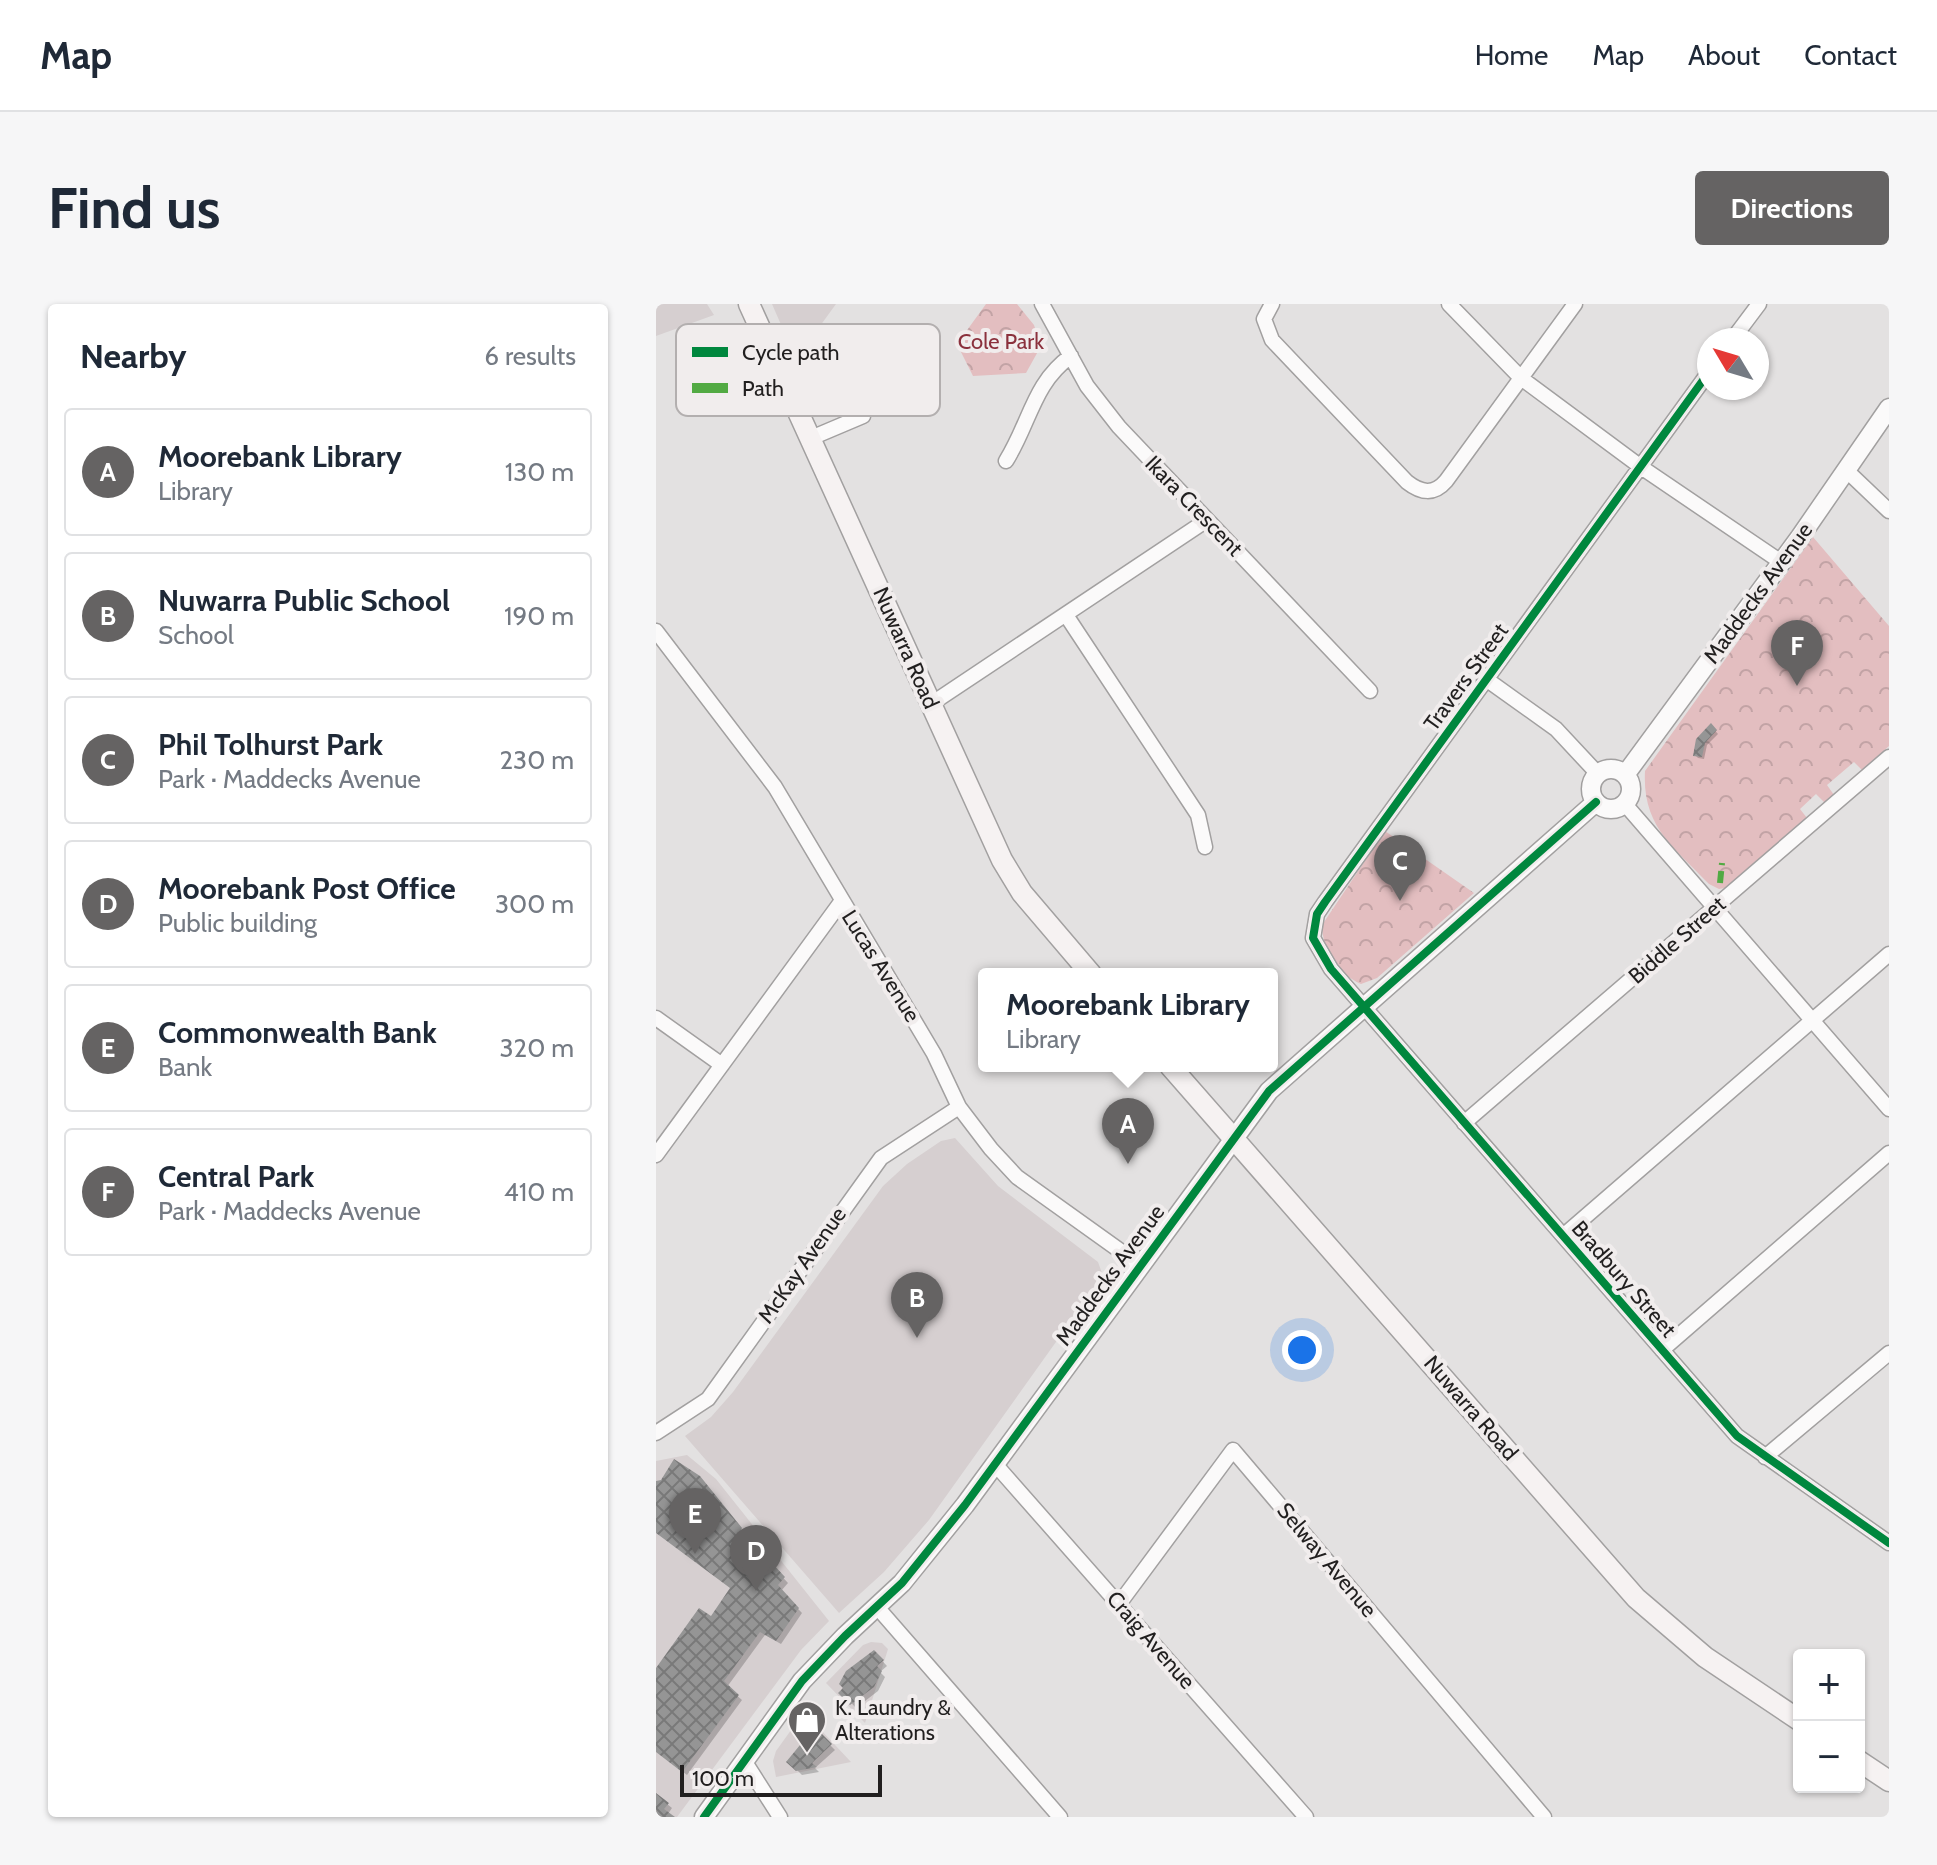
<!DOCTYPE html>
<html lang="en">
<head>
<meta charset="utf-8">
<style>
	body { margin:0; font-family:Cabin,sans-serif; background:#f6f6f7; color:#1f2937 }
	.controls { position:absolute; right:24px; bottom:24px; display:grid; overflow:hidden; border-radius:8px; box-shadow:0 2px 6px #0004 }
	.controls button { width:72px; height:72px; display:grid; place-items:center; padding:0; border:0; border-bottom:2px solid #e0e1e3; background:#fff; color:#1f2937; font:40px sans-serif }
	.compass { position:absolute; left:1041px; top:24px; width:72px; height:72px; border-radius:50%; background:#fff; box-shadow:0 2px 6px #0004; rotate:308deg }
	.scale { position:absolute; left:24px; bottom:20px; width:202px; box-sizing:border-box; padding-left:8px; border:4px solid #211f1f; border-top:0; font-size:22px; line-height:28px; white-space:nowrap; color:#211f1f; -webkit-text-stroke:6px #f1eded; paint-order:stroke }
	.you { position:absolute; left:646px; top:1046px; width:28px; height:28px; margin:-20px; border:6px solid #fff; border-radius:50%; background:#1a73e8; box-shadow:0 0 0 12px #1a73e833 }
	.badge { display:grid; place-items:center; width:52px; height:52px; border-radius:50%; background:#656363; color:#fff; font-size:26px; font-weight:700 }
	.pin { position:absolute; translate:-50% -66px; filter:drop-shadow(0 2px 4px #0008) }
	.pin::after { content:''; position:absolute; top:42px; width:28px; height:24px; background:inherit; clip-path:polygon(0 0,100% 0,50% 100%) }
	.popup { position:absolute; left:322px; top:664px; width:300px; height:104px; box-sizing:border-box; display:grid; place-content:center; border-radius:8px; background:#fff; filter:drop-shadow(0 2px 6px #0005); font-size:26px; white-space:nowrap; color:#747a83 }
	.popup b { font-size:30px; color:#1f2937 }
	.popup::after { content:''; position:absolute; left:50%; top:100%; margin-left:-16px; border:16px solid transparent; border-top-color:#fff }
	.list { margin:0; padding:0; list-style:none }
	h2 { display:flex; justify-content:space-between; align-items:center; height:104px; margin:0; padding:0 32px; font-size:34px }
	h2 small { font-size:26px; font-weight:400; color:#747a83 }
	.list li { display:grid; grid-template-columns:52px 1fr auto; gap:24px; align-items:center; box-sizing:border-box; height:128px; margin:0 16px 16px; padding:0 16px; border:2px solid #e0e1e3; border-radius:8px }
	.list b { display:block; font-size:30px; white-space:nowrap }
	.list p { margin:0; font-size:26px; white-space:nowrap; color:#747a83 }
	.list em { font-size:26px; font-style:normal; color:#747a83 }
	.map { position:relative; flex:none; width:1233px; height:1513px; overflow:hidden; border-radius:8px }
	header { display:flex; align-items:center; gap:48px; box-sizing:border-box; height:112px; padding:0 40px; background:#fff; border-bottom:2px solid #e0e1e3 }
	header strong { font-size:38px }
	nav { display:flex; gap:44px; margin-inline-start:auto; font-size:28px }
	.intro { display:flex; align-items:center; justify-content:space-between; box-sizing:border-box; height:192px; padding:0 48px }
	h1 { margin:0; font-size:56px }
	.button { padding:20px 36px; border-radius:8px; background:#656363; color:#fff; font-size:28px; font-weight:700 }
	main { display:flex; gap:48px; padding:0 48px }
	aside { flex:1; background:#fff; border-radius:8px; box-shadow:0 2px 6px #0004 }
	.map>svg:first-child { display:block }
</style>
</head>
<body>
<header>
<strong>Map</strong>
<nav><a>Home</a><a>Map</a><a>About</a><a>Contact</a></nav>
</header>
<div class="intro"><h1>Find us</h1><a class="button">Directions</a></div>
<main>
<aside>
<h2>Nearby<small>6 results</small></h2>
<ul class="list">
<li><span class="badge">A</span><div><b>Moorebank Library</b><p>Library</p></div><em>130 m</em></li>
<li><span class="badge">B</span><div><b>Nuwarra Public School</b><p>School</p></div><em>190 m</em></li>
<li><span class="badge">C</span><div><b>Phil Tolhurst Park</b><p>Park · Maddecks Avenue</p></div><em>230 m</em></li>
<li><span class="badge">D</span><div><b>Moorebank Post Office</b><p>Public building</p></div><em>300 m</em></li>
<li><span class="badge">E</span><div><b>Commonwealth Bank</b><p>Bank</p></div><em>320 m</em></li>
<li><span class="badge">F</span><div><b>Central Park</b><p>Park · Maddecks Avenue</p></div><em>410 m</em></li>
</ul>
</aside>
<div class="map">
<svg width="1233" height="1513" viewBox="0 0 1233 1513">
	<defs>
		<pattern id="forest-crowns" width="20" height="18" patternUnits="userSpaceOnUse" patternTransform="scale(2)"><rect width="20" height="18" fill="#e3bec0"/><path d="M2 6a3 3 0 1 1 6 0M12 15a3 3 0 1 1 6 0" fill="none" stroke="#c2a3a5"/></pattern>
		<pattern id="building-cross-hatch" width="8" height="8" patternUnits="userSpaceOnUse" patternTransform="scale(2)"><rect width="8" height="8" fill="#959595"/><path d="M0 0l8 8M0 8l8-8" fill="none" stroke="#797979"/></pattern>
	</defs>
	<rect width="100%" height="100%" fill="#e3e1e1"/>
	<path fill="#d6cfd0" d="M0 0H51L58 11 0 32Z
		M116 0H180L140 55Z
		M299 834 342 882 442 958 447 972 273 1216 228 1268 183 1309 29 1132 55 1113 77 1088 227 882 251 860 285 837Z
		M31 1151 60 1175 173 1317 145 1346 21 1513H0V1157Z
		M215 1338 226 1339 232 1345 209 1419 170 1379 207 1341Z
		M148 1408 195 1458 120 1473 117 1457 120 1447Z"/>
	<path fill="url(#forest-crowns)" d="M330 0H361L378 21 385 42 370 69 317 72 301 40Z
		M1157 233 1233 322V442L1206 466 1198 458 1171 481 1178 491 1169 499 1160 490 1144 505 1151 514 1074 583 1063 585 1053 580C1018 543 986 523 989 467Z
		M729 527 818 589 721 674 705 680C682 670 666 645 666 621Z"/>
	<path fill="#0003" d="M1055 422 1062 430 1051 441 1048 455 1042 454 1040 452Z
		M48 1178 89 1230 79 1247 93 1258 103 1248 132 1279 125 1287 146 1309 125 1340 109 1331 71 1383 86 1396 31 1471 0 1447V1368L56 1315 76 1284 0 1228V1179Z
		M218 1348 231 1362 224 1368 229 1373 222 1387 200 1404 185 1388 192 1369Z
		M159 1426 179 1446 159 1464 163 1468 146 1471 132 1457Z
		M0 1491 16 1504 12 1510 16 1513H0Z"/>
	<path fill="url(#building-cross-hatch)" d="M1055 419 1061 426 1049 439 1046 453 1037 452 1040 435Z
		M18 1155 44 1172 86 1224 75 1242 93 1256 103 1245 129 1273 122 1281 143 1304 120 1337 104 1328 68 1377 83 1391 26 1468 0 1448V1364L43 1304 55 1312 74 1284 0 1229V1177L5 1176Z
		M218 1346 228 1356 221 1362 226 1367 218 1383 194 1401 182 1389 187 1384 183 1380 190 1367Z
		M159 1423 176 1440 156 1459 161 1463 140 1467 130 1458Z
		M0 1489 13 1499 8 1505 19 1513H0Z"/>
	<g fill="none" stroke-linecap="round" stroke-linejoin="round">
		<g stroke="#a2a0a0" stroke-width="17">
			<path id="minor" d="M386 0 431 82 463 123 714 387
				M616 0 608 15 616 36 751 178C765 189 778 191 790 177L919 0
				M793 0 865 74 985 163 1125 258
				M1076 36 1103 0
				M1053 68 669 598 661 610 657 634 675 665 1081 1132 1233 1239
				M155 134 207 112
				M350 157C374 119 377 79 415 52
				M1190 166 1233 207
				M410 311 542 511 549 543
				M0 327 119 483 278 750 303 803 335 845 361 873 484 961
				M830 375 900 425 942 470
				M275 400 551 216
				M968 499 1233 805
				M0 714 66 761
				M808 819 1233 453
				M0 851 185 598
				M907 932 1233 650
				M1006 1046 1233 849
				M0 1129 52 1095 225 854 303 803
				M1109 1153 1233 1049
				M339 1160 650 1513
				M463 1300 577 1146 888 1513
				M221 1303 404 1513
				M89 1458 124 1513"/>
		</g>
		<g stroke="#a2a0a0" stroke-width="21">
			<path id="tertiary" d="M935 485a20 20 0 1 1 40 0a20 20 0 1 1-40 0Z
				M969 471 1144 233 1233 104
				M48 1513 146 1377 189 1332 246 1279 309 1201 613 787 940 498"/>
		</g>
		<g stroke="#a2a0a0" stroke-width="23">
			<path id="secondary" d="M93 0 346 556 366 589 435 670
				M514 762 980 1294 1049 1353 1143 1416
				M1203 1457 1233 1477"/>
		</g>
		<use href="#minor" stroke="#fbfafa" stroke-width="14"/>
		<use href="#tertiary" stroke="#fbfafa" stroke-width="18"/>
		<use href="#secondary" stroke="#f6f2f2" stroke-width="20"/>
		<path stroke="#52aa43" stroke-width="6" stroke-dasharray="12 6" stroke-linecap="butt" d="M1064 579 1066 559"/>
		<g stroke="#f1eded" stroke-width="13">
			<path id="cycleway" d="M1053 68 669 598 661 610 657 634 675 665 1081 1132 1233 1239
				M48 1513 146 1377 189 1332 246 1279 309 1201 613 787 940 498"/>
		</g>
		<use href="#cycleway" stroke="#00873e" stroke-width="8"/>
	</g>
	<defs>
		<g id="shop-pin" transform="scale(2)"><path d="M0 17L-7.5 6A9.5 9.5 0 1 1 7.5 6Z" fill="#656363" stroke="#f1eded"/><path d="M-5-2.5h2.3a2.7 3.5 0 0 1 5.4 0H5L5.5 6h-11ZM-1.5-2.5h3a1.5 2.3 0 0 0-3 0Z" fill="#fff"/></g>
	</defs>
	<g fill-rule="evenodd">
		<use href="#shop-pin" x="151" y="1416"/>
	</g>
	<g text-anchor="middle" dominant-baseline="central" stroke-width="8" stroke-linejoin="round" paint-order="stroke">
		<g font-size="22" fill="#8b313d" stroke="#f1eded">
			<text x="345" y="37">Cole Park</text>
		</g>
		<g font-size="22" fill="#211f1f" stroke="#f1eded">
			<text transform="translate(538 202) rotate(46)">Ikara Crescent</text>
			<text transform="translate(1102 289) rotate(-54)">Maddecks Avenue</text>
			<text transform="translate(250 344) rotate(66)">Nuwarra Road</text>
			<text transform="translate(810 373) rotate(-54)">Travers Street</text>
			<text transform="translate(1021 636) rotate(-41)">Biddle Street</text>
			<text transform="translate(225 662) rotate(58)">Lucas Avenue</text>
			<text transform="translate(146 961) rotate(-55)">McKay Avenue</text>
			<text transform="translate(454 971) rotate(-54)">Maddecks Avenue</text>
			<text transform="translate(968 975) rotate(49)">Bradbury Street</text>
			<text transform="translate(815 1104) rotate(49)">Nuwarra Road</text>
			<text transform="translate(671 1256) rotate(50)">Selway Avenue</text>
			<text transform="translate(495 1336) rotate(49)">Craig Avenue</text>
		</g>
		<g font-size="22" fill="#211f1f" stroke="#f1eded" text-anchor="start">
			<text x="179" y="1403">K. Laundry &amp;<tspan x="179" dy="25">Alterations</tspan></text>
		</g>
	</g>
	<rect x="20" y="20" width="264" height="92" rx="12" fill="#f1eded" stroke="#b3afaf" stroke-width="2"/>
	<rect x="36" y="43" width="36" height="10" fill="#00873e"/>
	<rect x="36" y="79" width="36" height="10" fill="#52aa43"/>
	<g font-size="22" fill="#211f1f">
		<text x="86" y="56">Cycle path</text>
		<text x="86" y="92">Path</text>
	</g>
</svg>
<div class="controls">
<button>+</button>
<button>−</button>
</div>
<svg class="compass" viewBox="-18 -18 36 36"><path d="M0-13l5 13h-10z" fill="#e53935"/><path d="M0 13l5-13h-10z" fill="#747a83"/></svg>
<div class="scale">100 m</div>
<div class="you"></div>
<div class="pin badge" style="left:472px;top:860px">A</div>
<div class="popup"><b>Moorebank Library</b>Library</div>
<div class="pin badge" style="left:261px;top:1034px">B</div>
<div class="pin badge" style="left:744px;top:597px">C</div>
<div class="pin badge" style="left:100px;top:1287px">D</div>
<div class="pin badge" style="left:39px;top:1250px">E</div>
<div class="pin badge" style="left:1141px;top:382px">F</div>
</div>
</main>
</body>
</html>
